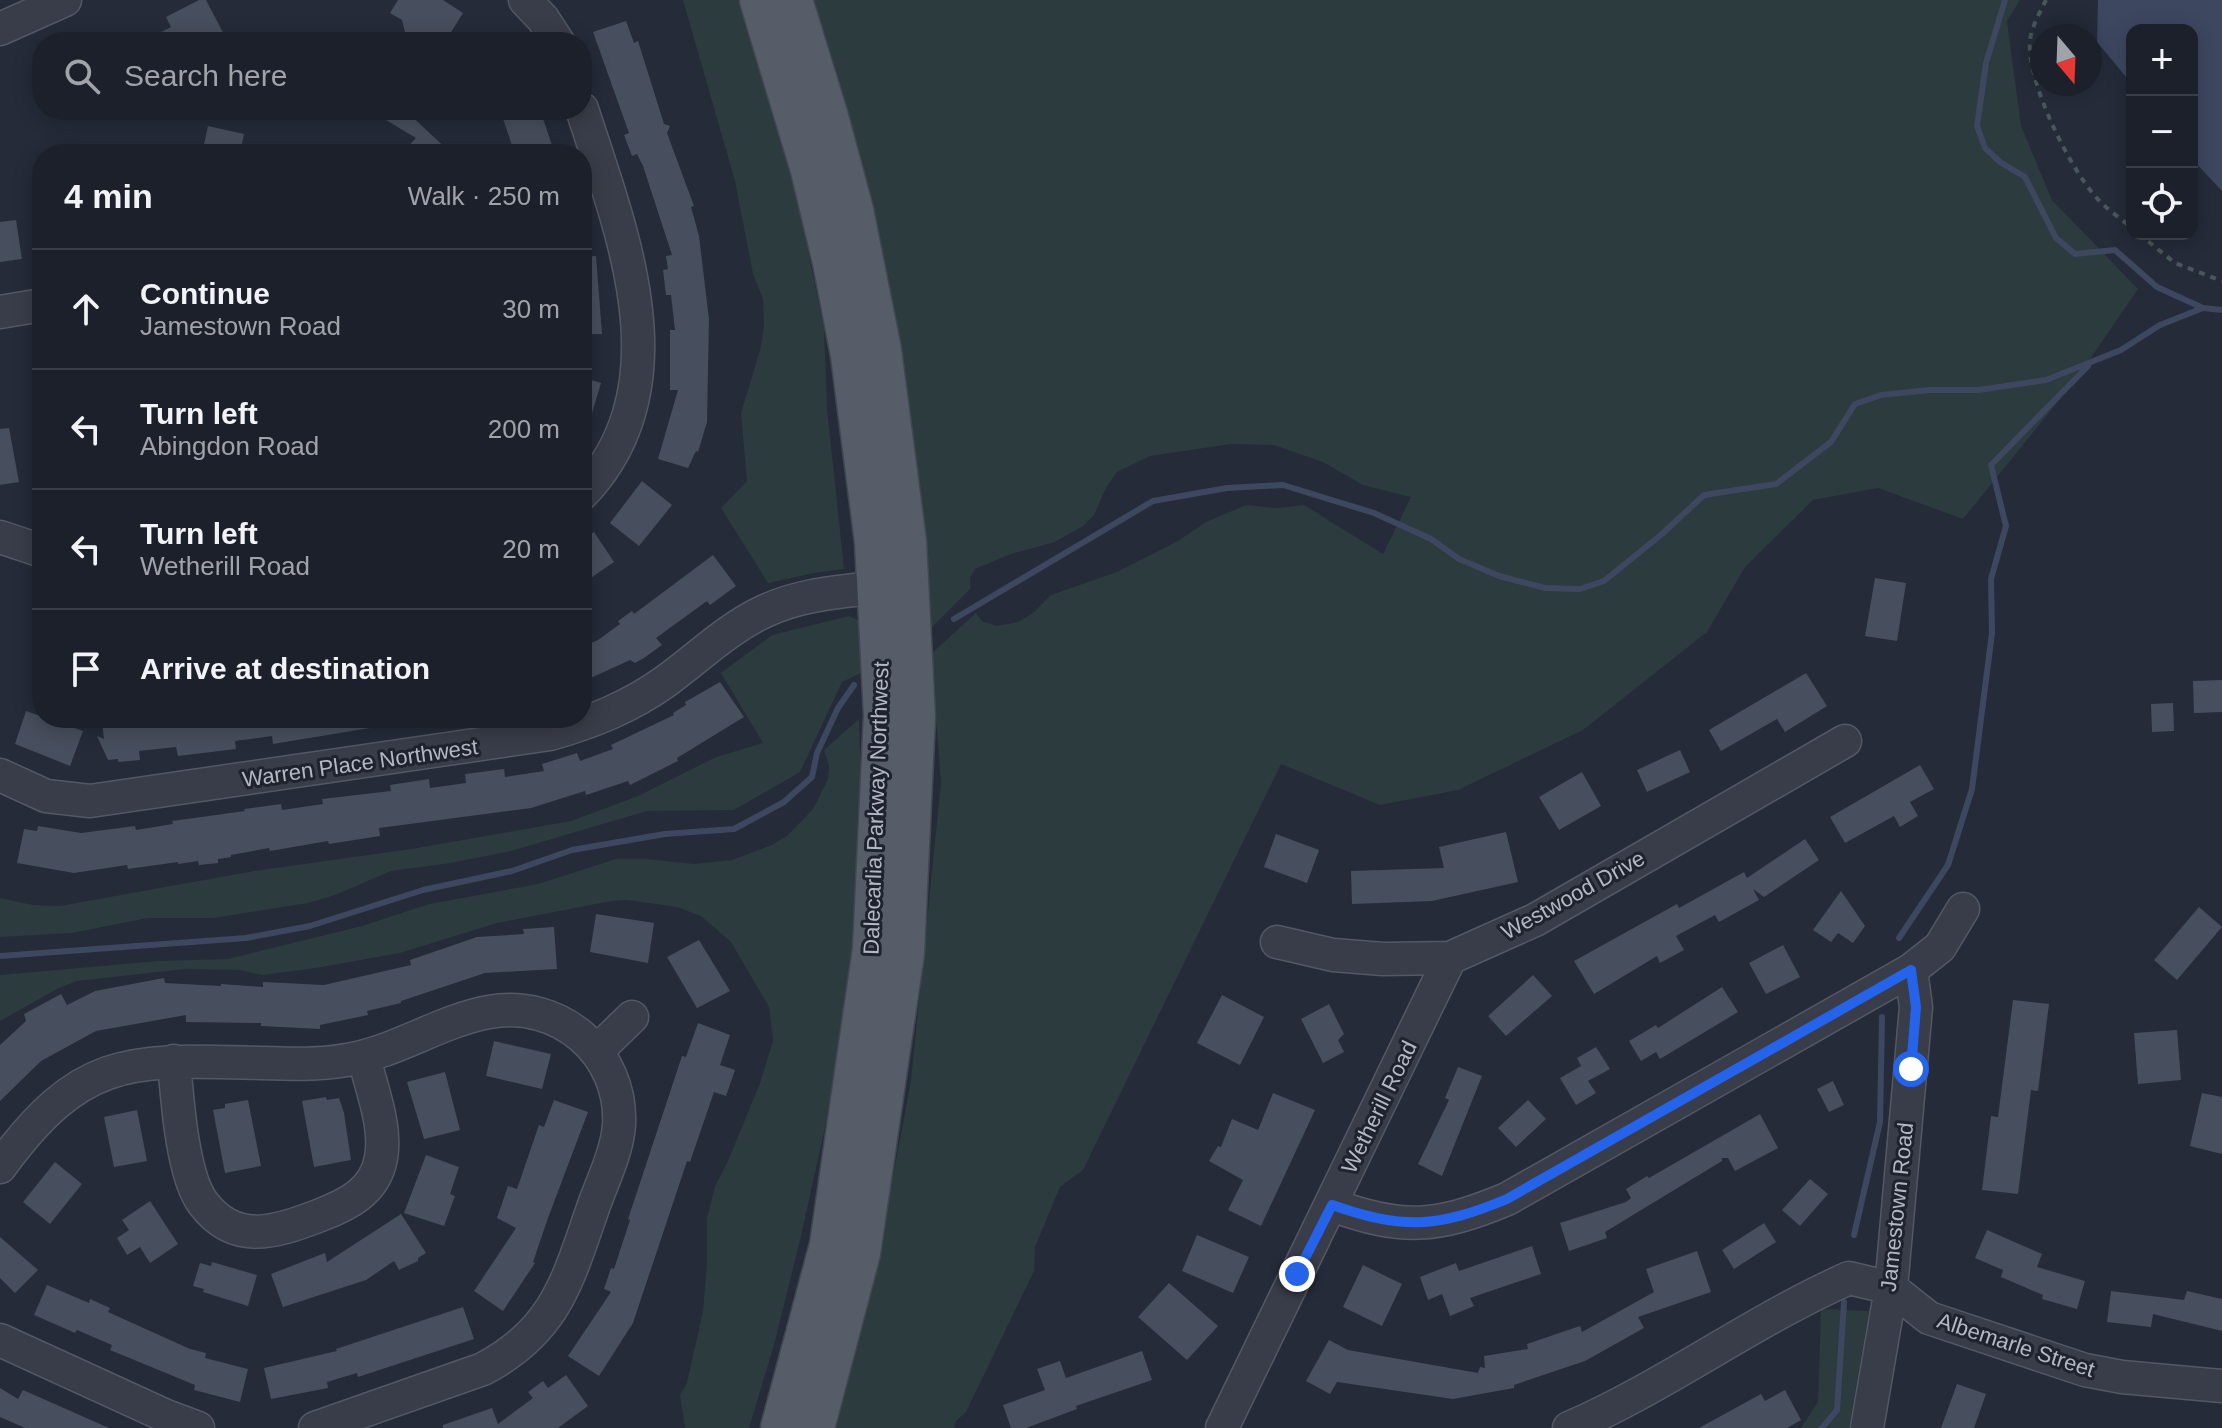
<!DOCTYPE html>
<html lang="en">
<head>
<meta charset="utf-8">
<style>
	body { margin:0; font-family:Arial,sans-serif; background:#252833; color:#f1f3f6 }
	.controls { position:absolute; right:24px; top:24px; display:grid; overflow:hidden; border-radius:16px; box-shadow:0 4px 20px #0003 }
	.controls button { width:72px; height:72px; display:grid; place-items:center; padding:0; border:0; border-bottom:2px solid #3a3e47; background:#1c202b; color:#f1f3f6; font:40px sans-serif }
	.compass { position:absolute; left:2030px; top:24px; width:72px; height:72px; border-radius:50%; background:#1c202b; box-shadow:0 4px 20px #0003; rotate:161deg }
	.stop { position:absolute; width:24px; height:24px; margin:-18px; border:6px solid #2563eb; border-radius:50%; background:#fff }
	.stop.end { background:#2563eb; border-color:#fff; box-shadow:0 2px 8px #0008 }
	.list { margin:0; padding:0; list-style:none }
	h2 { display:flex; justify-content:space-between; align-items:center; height:104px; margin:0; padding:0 32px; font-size:34px }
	h2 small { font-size:26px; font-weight:400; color:#a0a3a9 }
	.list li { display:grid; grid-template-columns:52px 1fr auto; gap:24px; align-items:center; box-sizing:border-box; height:120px; padding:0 32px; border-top:2px solid #3a3e47 }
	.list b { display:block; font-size:30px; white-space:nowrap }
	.list p { margin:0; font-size:26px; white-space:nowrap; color:#a0a3a9 }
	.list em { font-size:26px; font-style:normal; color:#a0a3a9 }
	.icon { flex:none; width:44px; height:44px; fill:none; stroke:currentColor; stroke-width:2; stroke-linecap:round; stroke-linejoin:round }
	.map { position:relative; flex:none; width:2222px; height:1428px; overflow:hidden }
	.search { position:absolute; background:#1c202b; box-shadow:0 4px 20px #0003; left:32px; top:32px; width:560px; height:88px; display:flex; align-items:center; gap:20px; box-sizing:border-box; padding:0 28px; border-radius:32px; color:#a0a3a9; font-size:30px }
	.panel { position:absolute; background:#1c202b; box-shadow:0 4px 20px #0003; left:32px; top:144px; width:560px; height:584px; border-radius:32px }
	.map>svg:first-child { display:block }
</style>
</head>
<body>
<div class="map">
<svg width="2222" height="1428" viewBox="0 0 2222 1428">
	<rect width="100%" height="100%" fill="#252b39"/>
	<path fill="#2b3b3e" d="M683 0H739L798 202 824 329 827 408 844 569 814 573 768 583 721 508 747 481 741 413 760 350 764 326 763 299 753 274 735 181Z
		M814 0H2020L2007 21 2021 126 2052 200 2138 289 2077 378 1963 519 1878 488 1813 500 1745 567 1707 632 1583 730 1458 790 1380 805 1281 764 1083 1170 1060 1187 1035 1247 1034 1271 966 1412 956 1421 954 1428H836L872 1289 911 1080 941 782 931 654 976 613 982 621 997 626 1018 622 1033 613 1051 595 1117 572 1178 541 1206 522 1246 505 1276 508 1304 505 1383 554 1411 497 1363 485 1323 462 1274 445 1231 444 1150 456 1117 472 1106 488 1094 515 1083 526 1055 542 1011 554 975 569 970 578V589L929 630 869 194Z
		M849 616 870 625 869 669 842 682 800 772 734 810 647 811 511 851 451 863 391 871 335 895 308 903 213 918H148L72 933 0 937V898L33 905 60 906 254 871 411 849 571 821 638 796 716 757 763 743 721 673 772 635Z
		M859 719 861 787 857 824 860 858 853 963 824 1132 801 1236 774 1345 749 1428H685L680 1395 687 1383 703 1311 707 1263V1218L715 1186 728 1161 760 1083 773 1041 769 1007 731 942 701 916 677 907 627 900 611 901 497 923 400 953 316 968 262 975 240 970 185 969 77 981 59 988 0 1021V975L158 961 228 959 362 926 429 904 538 884 616 859H647L694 864 732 860 772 845 787 836 813 809 828 779 829 766 824 750Z
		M1821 1309 1869 1311 1849 1428H1801L1818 1402Z"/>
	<path fill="#3d4760" d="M2098 0H2222V191L2192 159V30H2132V84L2097 42Z"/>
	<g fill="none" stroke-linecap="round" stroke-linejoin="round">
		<path stroke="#3d4760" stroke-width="6" d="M2005 0 1986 63 1977 126 1985 148 2000 162 2025 177 2056 238 2075 254 2115 250 2157 287 2203 308
			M954 619 1153 501 1227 488 1283 485 1374 513 1431 539 1459 559 1499 576 1545 588 1580 589 1604 581 1662 534 1704 495 1776 484 1831 442 1855 404 1881 395 1929 390H1979L2046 380 2121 350 2160 325 2203 308 2222 310
			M1899 938 1948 865 1972 789 1992 633 1991 579 2006 526 1991 465 2088 366
			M0 956 246 938 310 926 423 890 512 871 572 850 665 834 734 829 784 802 812 777 817 753 838 708 854 685
			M1854 1235 1880 1122 1882 1017
			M1822 1428 1837 1410 1844 1302"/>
	</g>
	<path fill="#474e5d" d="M199 0H206L228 42H142L171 27 166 17Z
		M398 0H443L463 13 445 42H438L427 35 413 37 405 32 402 20 390 13Z
		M626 21 634 43 638 41 664 124 670 126 667 133 694 206 691 207 699 236 709 319 707 422 698 452 696 451 688 468 658 459 678 390H670V330H675L671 295H666L663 270 668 269 666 256 672 255 643 166 637 154 632 156 624 135 629 133 593 32Z
		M369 110H405L452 154H401L416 138Z
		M500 110H540L555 154H515Z
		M208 126 244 134 240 154H202Z
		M16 220 22 259 0 262V222Z
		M596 256 602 334H582V257Z
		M582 377 601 383 587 430H582Z
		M9 428 19 482 0 485V429Z
		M642 481 672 505 639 546 610 523Z
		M594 532 614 562 582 584V540Z
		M713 555 736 586 710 605 707 601 656 638 662 645 644 658 635 663 630 660 582 682V647L598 640 620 624 618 621 632 611 634 614Z
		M1875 578 1906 583 1897 641 1865 636Z
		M1806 673 1827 706 1785 732 1777 719 1721 751 1709 730Z
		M2222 680V712L2194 713 2193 681Z
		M720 682 744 717 677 758 678 761 630 785 628 781 586 795 585 791 531 808 379 828 380 836 329 844 328 841 270 851 269 848 231 855V857L218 859V863L199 865 198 861 178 864V862L128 869 127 865 74 873 17 863 24 829 37 831 38 826 81 833 135 826 136 830 173 824 172 821 245 811 244 809 281 804 282 810 323 804 322 799 391 791 390 785 429 779 430 788 466 783 465 774 504 769 505 777 544 771 542 764 577 753 580 761 613 749 611 745 674 715 673 713 686 705 685 702Z
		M2173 703 2174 731 2152 732 2151 704Z
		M26 711 83 731 70 766 15 744Z
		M114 718H369L370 728 273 744 272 736 235 741 236 749 178 756 176 747 139 751 140 760 118 762V759L108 760 97 736 104 739 102 722 115 721Z
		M1680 750 1690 772 1647 792 1637 770Z
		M1920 765 1934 789 1910 802 1918 816 1900 827 1894 816 1845 843 1830 817Z
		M1582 772 1601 806 1559 830 1539 797Z
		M1506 832 1518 882 1432 901 1352 904 1351 871 1444 868 1439 847Z
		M1276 834 1319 850 1307 883 1264 867Z
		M1805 839 1819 860 1764 897 1753 889 1759 900 1719 922 1715 915 1676 936 1684 950 1660 963 1657 956 1594 994 1574 961 1677 904 1679 908 1744 872 1747 878Z
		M1841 891 1865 926 1853 943 1838 933 1831 942 1813 930Z
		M2199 907 2222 927 2177 980 2154 960Z
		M596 914 654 923 648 963 590 952Z
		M554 927 557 969 485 973 401 1001V1003L367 1011 368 1015 320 1025V1029L261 1026V1023L186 1022V1015L96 1031 41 1061 0 1101V1045L26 1021 24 1014 61 994 67 1005 95 991 164 978 165 983 221 986V984L263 987V982L324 985 411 965 410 960 477 937 524 934 523 929Z
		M699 940 730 991 697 1008 667 957Z
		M1783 945 1800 977 1766 994 1749 963Z
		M1533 975 1552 996 1506 1036 1488 1016Z
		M1722 987 1738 1012 1660 1059 1656 1052 1641 1061 1629 1041 1656 1025 1658 1028Z
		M1222 995 1264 1017 1240 1065 1197 1043Z
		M2013 1000 2049 1004 2038 1091 2031 1090 2018 1194 1982 1190 1991 1116 1998 1117Z
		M1329 1004 1344 1034 1338 1040 1344 1052 1323 1063 1301 1019Z
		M698 1023 730 1035 720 1065 735 1070 726 1096 714 1092 690 1162 687 1161 633 1323 599 1376 568 1356 611 1292 604 1289 611 1268 614 1269 630 1220 628 1219 682 1056 686 1057Z
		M2177 1030 2181 1080 2138 1084 2134 1033Z
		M494 1041 551 1054 542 1089 486 1076Z
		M1596 1047 1610 1069 1588 1081 1596 1093 1576 1105 1560 1078 1581 1066 1577 1058Z
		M1458 1067 1482 1076 1442 1176 1418 1164 1449 1100 1445 1098Z
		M445 1072 460 1130 424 1139 407 1082Z
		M1833 1081 1844 1105 1829 1112 1817 1089Z
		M1273 1093 1315 1110 1261 1226 1228 1210 1243 1180 1209 1161 1218 1146 1221 1147 1232 1119 1258 1130Z
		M2202 1093 2222 1097V1154L2190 1146Z
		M326 1097 327 1100 339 1098 344 1113 351 1160 314 1167 302 1101Z
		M248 1100 261 1166 225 1173 213 1110 225 1108V1104Z
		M554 1100 588 1112 548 1218 533 1262 535 1263 503 1311 474 1291 516 1228 497 1218 508 1186 517 1189 539 1125 544 1127Z
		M1528 1100 1546 1119 1516 1147 1498 1128Z
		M137 1110 147 1161 114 1167 104 1117Z
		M1760 1114 1778 1148 1735 1171 1728 1158H1722V1161L1605 1232 1607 1238 1569 1251 1560 1223 1626 1202 1631 1198 1626 1189 1647 1176 1649 1178Z
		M426 1155 459 1167 450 1194 455 1196 444 1226 404 1213Z
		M55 1162 82 1184 50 1224 23 1202Z
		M1810 1179 1828 1194 1800 1226 1782 1210Z
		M150 1201 178 1244 150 1263 140 1247 127 1255 117 1238 129 1230 122 1220Z
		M401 1214 426 1253 418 1258V1261L399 1270 394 1261 366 1280 283 1307 271 1274 325 1253 327 1262Z
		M1764 1223 1776 1242 1734 1269 1722 1250Z
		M1987 1230 2042 1254 2037 1267 2085 1281 2077 1309 2042 1299 2043 1295 2001 1277 2003 1270 1975 1258Z
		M1197 1235 1249 1257 1233 1293 1182 1271Z
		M0 1237 38 1270 15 1293 0 1278Z
		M1532 1246 1541 1274 1470 1298 1474 1306 1450 1316 1442 1294 1428 1300 1420 1277 1456 1263 1459 1271Z
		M1697 1251 1711 1292 1638 1317 1644 1328 1585 1361 1514 1385V1388L1453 1399 1337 1382 1330 1394 1306 1381 1329 1340 1348 1350 1478 1373 1480 1367 1485 1368 1484 1356 1528 1349 1527 1344 1580 1326 1582 1332 1654 1292 1646 1269Z
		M212 1262 257 1275 248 1306 203 1292 204 1289 193 1286 200 1263 211 1266Z
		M1363 1265 1402 1284 1382 1326 1343 1307Z
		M1169 1283 1218 1326 1187 1360 1138 1317Z
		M47 1285 89 1303 90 1299 110 1308 108 1312 190 1349 206 1353 205 1358 248 1369 240 1402 194 1390 195 1385 110 1350 112 1345 77 1330 75 1333 34 1315Z
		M2111 1291 2184 1300 2187 1291 2222 1299V1331L2153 1314 2151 1327 2107 1322Z
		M463 1307 474 1339 358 1377 357 1373 327 1382 328 1388 271 1399 264 1368 337 1351 336 1349Z
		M1142 1351 1152 1380 1076 1406 1077 1409 1026 1428H1011L1003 1405 1045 1390 1037 1369 1060 1361 1066 1378Z
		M566 1375 588 1406 558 1428H443V1425L492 1408 498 1424 533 1398 528 1392 543 1381 548 1388Z
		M1957 1384 1986 1394 1974 1428H1941Z
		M0 1388 18 1399 23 1390 109 1428H25L0 1417Z
		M1785 1390 1801 1420 1787 1428H1699L1761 1394 1765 1401Z"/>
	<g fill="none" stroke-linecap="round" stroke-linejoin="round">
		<g stroke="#545864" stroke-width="35">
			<path id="minor" d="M525 0 543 19 558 42
				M0 29 65 0
				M582 109C621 231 686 385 582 494
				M0 312 42 305
				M0 537 42 551
				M0 775 46 796 90 801 550 734C592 722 630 707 666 681 699 657 728 628 765 611 801 594 840 592 878 587
				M1277 942 1333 955 1383 959 1450 958 1535 920 1845 741
				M597 1051 632 1017
				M174 1061C177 1097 182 1175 203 1203 235 1246 276 1232 318 1216 347 1205 375 1192 381 1158 387 1126 371 1088 364 1057
				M0 1167C83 1053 132 1060 262 1063 291 1064 318 1065 347 1060 396 1052 440 1021 489 1012 559 999 623 1053 619 1125 617 1152 603 1180 594 1205 568 1279 557 1330 483 1369L315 1428
				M1332 1205C1403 1231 1437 1228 1507 1199L1911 970 1940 947 1963 909
				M0 1340 166 1416 198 1428
				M1222 1428 1450 958
				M1569 1428C1666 1386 1752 1321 1849 1278L1891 1288 1929 1318 2085 1370 2122 1377 2222 1386
				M1867 1428 1891 1288 1916 1007 1911 970"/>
		</g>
		<g stroke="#424652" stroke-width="43">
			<path id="major" d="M760 0 811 170 833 262 851 355 875 542 884 715 873 949 830 1245 781 1428
				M792 0 828 117 853 210 881 350 906 541 915 717 904 953 860 1253 814 1428"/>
		</g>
		<path stroke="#49565b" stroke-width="4" stroke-dasharray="6 6" stroke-linecap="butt" d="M2046 0C2040 12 2032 26 2030 40 2026 80 2068 165 2095 196 2105 208 2120 218 2132 228
			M2139 234 2175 263 2222 281"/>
		<use href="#minor" stroke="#393d49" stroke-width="32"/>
		<use href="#major" stroke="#575c69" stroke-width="40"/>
	</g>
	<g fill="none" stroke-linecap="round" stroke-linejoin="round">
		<path stroke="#2563eb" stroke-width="10" d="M1297 1274 1332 1205C1404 1230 1437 1228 1507 1199L1911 970 1916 1007 1911 1069"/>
	</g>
	<g text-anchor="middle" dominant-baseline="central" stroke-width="6" stroke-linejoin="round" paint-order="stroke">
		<g font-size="22" fill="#b4b8c5" stroke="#1e232e">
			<text transform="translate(360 763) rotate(-8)">Warren Place Northwest</text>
			<text transform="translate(876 808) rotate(-88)">Dalecarlia Parkway Northwest</text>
			<text transform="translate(1573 895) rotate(-29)">Westwood Drive</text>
			<text transform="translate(1379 1107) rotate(-64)">Wetherill Road</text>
			<text transform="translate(1897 1207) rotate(-84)">Jamestown Road</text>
			<text transform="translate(2016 1345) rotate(18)">Albemarle Street</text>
		</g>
	</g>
</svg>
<div class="controls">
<button>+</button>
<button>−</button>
<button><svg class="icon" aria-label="locate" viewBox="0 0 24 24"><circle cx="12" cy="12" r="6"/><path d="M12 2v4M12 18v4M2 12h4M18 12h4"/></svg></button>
</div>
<svg class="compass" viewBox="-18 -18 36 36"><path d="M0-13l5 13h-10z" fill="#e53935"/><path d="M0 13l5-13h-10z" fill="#a0a3a9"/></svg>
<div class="stop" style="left:1911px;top:1069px"></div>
<div class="stop end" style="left:1297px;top:1274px"></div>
<div class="search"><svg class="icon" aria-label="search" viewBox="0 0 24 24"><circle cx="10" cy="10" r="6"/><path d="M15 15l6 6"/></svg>Search here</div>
<section class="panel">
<h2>4 min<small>Walk · 250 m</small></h2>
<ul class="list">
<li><svg class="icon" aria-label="ahead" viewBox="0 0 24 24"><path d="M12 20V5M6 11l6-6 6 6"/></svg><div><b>Continue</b><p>Jamestown Road</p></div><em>30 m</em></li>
<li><svg class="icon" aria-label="left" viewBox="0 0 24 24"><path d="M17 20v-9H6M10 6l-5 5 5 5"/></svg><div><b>Turn left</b><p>Abingdon Road</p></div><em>200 m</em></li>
<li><svg class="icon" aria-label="left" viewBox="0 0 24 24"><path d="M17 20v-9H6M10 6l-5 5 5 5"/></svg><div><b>Turn left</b><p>Wetherill Road</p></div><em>20 m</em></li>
<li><svg class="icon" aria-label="arrive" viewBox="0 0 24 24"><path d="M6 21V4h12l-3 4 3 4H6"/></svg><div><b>Arrive at destination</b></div></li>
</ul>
</section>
</div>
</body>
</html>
